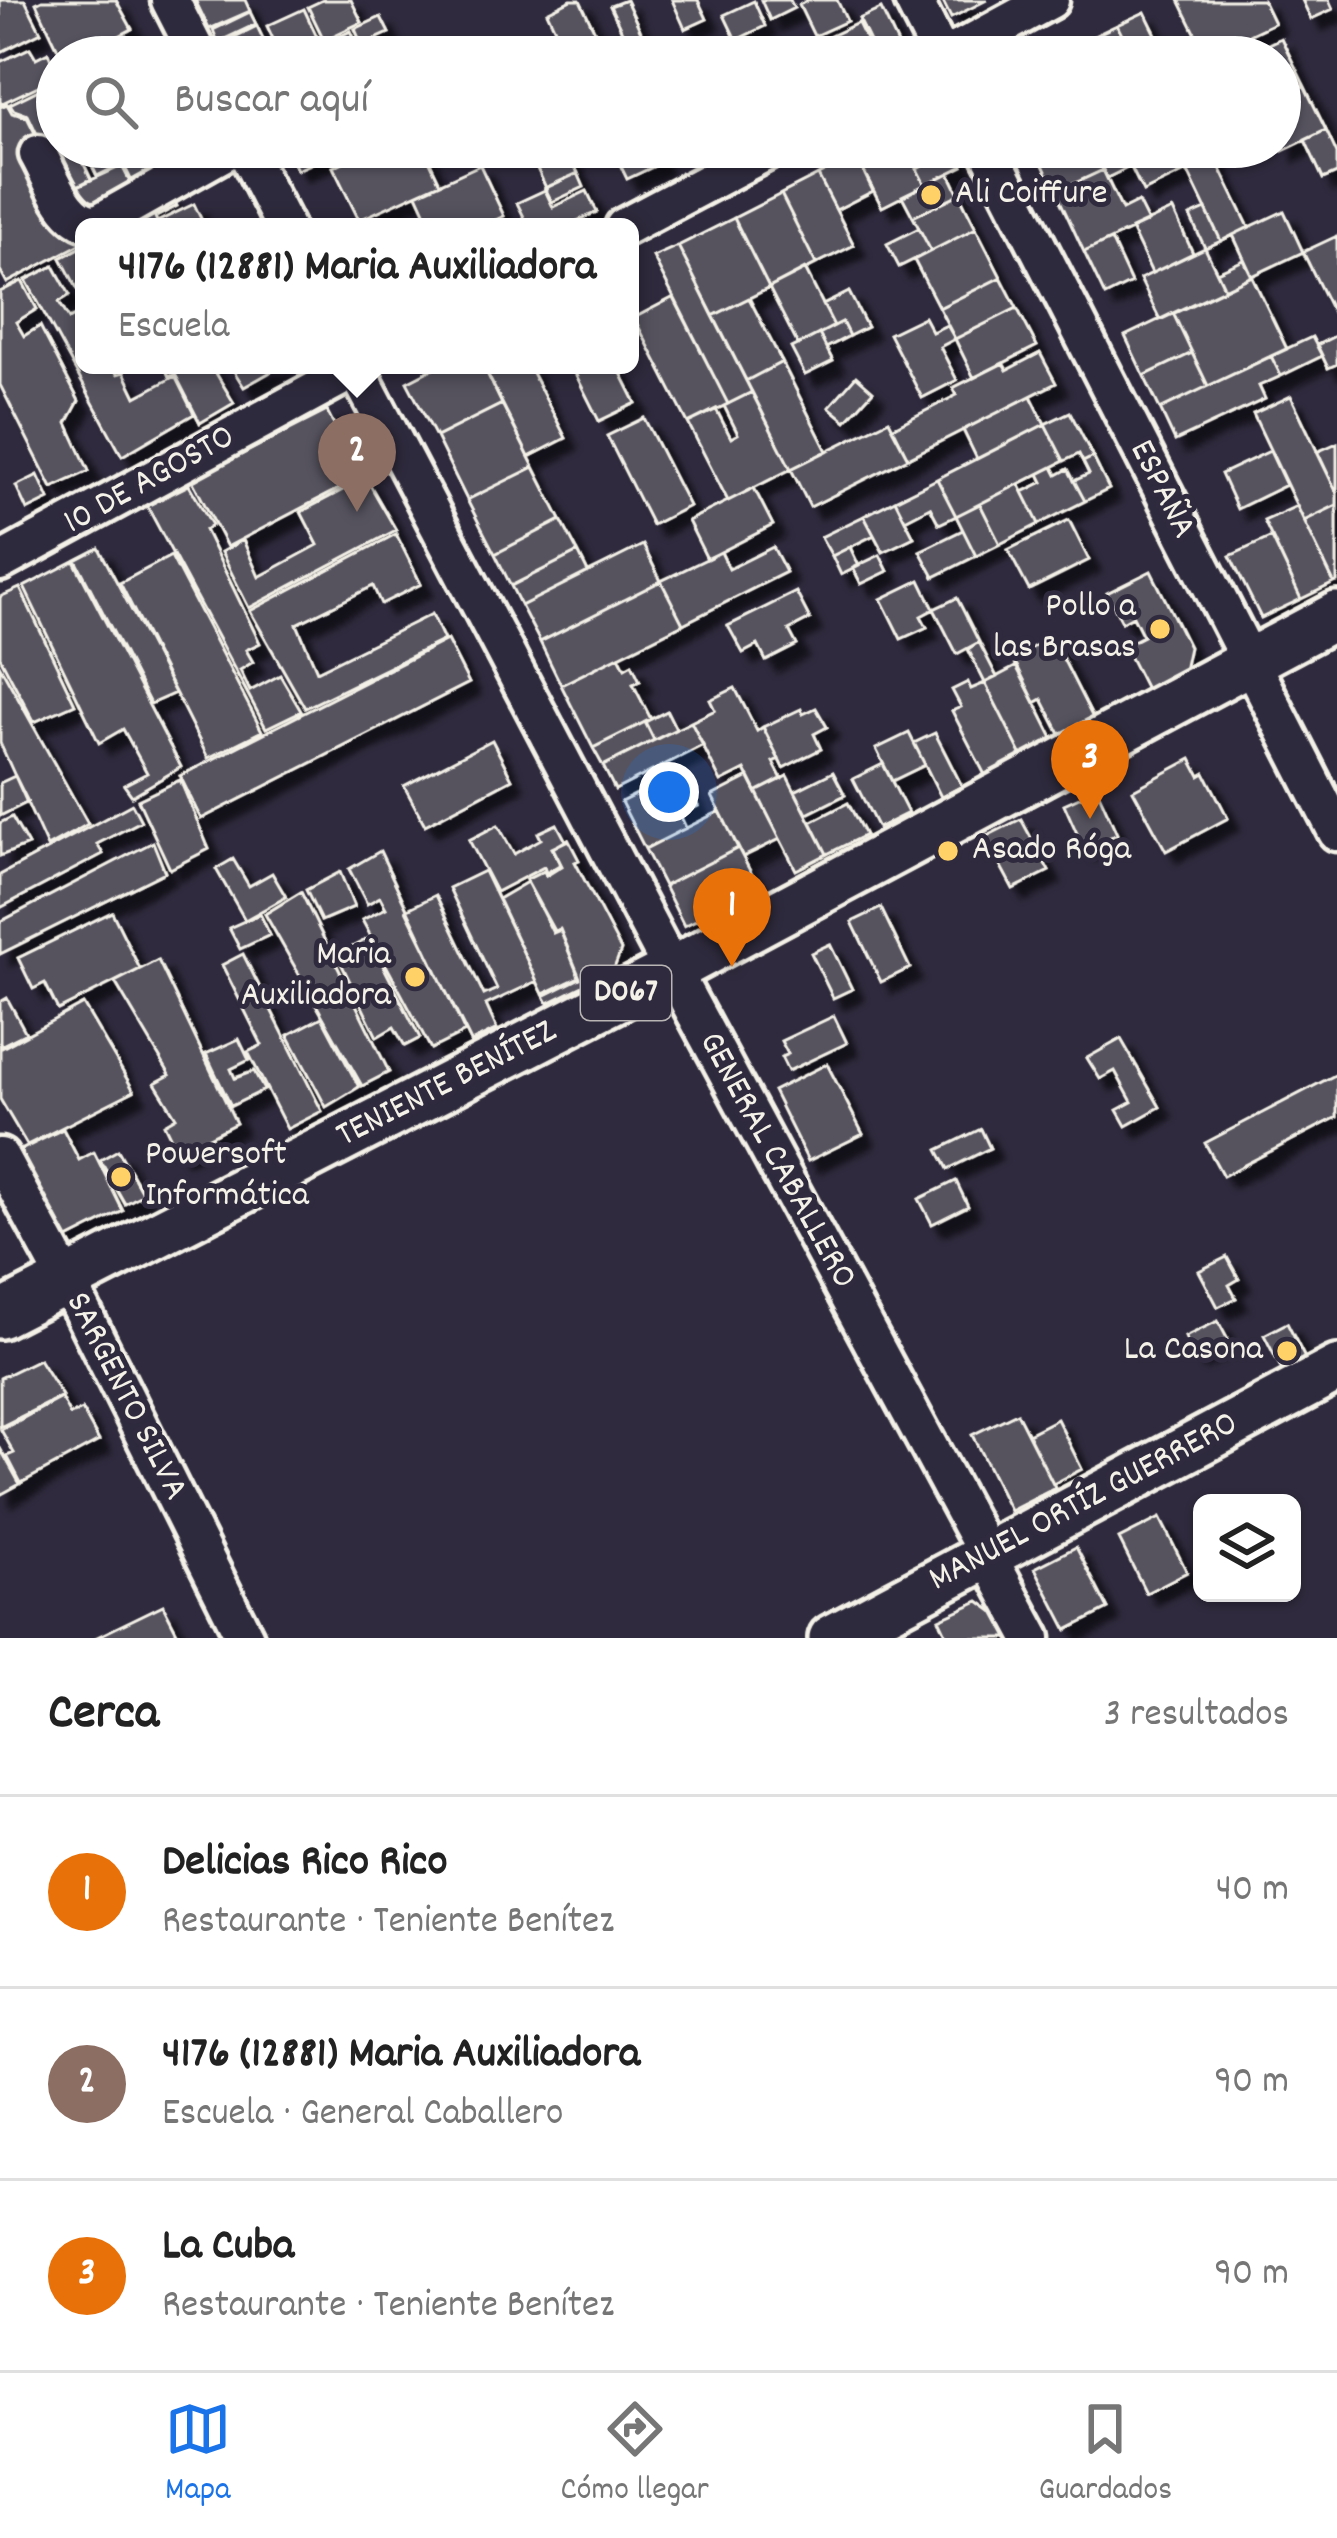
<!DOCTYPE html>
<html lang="es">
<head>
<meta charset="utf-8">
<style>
	body { margin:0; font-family:Dekko,sans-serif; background:#f2f2f2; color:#222 }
	.controls { position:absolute; right:36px; bottom:36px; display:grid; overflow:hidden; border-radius:18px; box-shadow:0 3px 9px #0004 }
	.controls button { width:108px; height:108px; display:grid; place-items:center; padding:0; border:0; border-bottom:3px solid #e0e0e0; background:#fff; color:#222; font:60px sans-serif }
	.you { position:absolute; left:669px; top:792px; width:42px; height:42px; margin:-30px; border:9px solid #fff; border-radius:50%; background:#1a73e8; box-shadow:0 0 0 18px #1a73e833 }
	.badge { display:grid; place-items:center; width:78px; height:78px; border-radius:50%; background:#1a73e8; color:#fff; font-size:39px; font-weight:700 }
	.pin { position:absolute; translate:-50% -99px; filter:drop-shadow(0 3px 6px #0008) }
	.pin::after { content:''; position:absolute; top:63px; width:42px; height:36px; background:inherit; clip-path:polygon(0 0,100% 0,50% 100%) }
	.popup { position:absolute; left:75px; top:218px; width:564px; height:156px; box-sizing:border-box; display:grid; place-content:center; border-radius:18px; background:#fff; filter:drop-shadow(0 3px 9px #0005); font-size:39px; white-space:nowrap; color:#767676 }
	.popup b { font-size:45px; color:#222 }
	.popup::after { content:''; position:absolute; left:50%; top:100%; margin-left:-24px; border:24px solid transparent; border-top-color:#fff }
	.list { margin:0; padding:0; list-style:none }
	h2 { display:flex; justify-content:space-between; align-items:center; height:156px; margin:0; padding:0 48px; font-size:51px }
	h2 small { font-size:39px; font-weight:400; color:#767676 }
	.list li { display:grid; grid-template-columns:78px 1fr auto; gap:36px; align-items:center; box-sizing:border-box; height:192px; padding:0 48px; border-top:3px solid #e0e0e0 }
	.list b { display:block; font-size:45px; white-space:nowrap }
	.list p { margin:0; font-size:39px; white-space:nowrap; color:#767676 }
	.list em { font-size:39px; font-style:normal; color:#767676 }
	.icon { flex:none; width:66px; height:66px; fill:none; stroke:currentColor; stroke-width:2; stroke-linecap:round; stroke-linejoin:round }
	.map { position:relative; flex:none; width:1337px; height:1638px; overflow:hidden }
	.search { position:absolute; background:#fff; box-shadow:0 3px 9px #0004; left:36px; right:36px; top:36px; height:132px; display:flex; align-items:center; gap:30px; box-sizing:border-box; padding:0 42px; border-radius:66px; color:#767676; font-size:45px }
	.sheet { height:732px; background:#fff }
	nav { display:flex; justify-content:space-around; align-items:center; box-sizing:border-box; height:168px; border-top:3px solid #e0e0e0; background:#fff; font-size:33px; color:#767676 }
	nav a { display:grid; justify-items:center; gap:6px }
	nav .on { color:#1a73e8 }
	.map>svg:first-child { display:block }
</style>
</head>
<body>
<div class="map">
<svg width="1337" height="1638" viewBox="0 0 1337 1638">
	<defs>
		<filter id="shadow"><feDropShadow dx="11" dy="11" stdDeviation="3" flood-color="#0009"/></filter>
	</defs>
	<rect width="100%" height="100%" fill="#2f2a3d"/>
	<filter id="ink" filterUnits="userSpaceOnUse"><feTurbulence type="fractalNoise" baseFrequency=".00833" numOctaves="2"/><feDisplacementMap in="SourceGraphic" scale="24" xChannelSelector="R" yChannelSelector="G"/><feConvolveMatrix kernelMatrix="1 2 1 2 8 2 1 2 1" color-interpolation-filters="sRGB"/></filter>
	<g filter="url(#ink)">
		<path fill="#56525f" stroke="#f4f1e8" stroke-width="3" filter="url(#shadow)" d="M0 0H25L41 32 1 52Z
			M42 0H116L132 29 100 46 96 37 80 47 77 43 59 51 36 3Z
			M195 0H245L250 11 209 29Z
			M323 0H351L362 22 324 40 308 7Z
			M571 0H580L607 57H568L547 12Z
			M626 0 650 51 636 57H610L606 49 626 40 610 6Z
			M672 0H698L707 19 685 29Z
			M761 0H790L794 8 770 20Z
			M809 0H837L847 21 814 36 799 5Z
			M942 0H987L951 18Z
			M1179 0H1263L1274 23 1206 55Z
			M1302 0H1329L1333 9 1311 19Z
			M754 1 765 26 736 40 724 15Z
			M304 9 318 39 281 56 267 26Z
			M881 9 904 57H870L876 54 859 19Z
			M250 12 256 24 218 42 213 30Z
			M1145 12 1167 57H1133L1117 25Z
			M381 17 389 33 362 45 355 29Z
			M858 23 873 54 792 57 791 55Z
			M1117 25 1133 57H1079L1073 46Z
			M257 26 265 43 233 57H224L219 45Z
			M351 31 358 47 333 57 326 43Z
			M1281 38 1304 85 1280 96V57H1241Z
			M30 48 36 58 48 52 57 77 0 104V62Z
			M57 81V145L45 151 28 115 14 110 10 104Z
			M1304 85 1326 130 1283 151 1280 96Z
			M7 104 12 113 27 117 48 159 76 147 91 179 73 188 84 242 7 283 0 270V107Z
			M1326 130 1337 154V173L1323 179 1305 140Z
			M83 147H115L123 163 97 176Z
			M115 147H188L197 165 139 196Z
			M286 147H334L337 152 297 170Z
			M376 147H423L440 183 359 220 333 167Z
			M527 147H565L578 173 546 188Z
			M620 147H653L661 163 627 179 613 150Z
			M874 147H953L955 150 917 169 925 185 882 207 856 156Z
			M1081 147H1092L1103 170 1056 192 1043 165Z
			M1092 147H1122L1131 166 1107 178Z
			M1152 147H1176L1187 171 1143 192 1127 159Z
			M1176 147H1210L1249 227 1221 241Z
			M955 150 963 166 925 185 917 169Z
			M856 156 873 191 836 210 818 175Z
			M480 165 504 216 480 227H432L417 194Z
			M122 166 138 197 172 196 177 206 158 216 152 205 109 227 74 188Z
			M1103 170 1122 210 1138 202 1148 222 1084 252 1056 192Z
			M578 173 584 187 552 202 545 188Z
			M949 173 959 194 913 217 902 196Z
			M818 175 854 245 816 264 781 194Z
			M545 190 553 207 587 191 597 212 563 227H529L517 203Z
			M781 194 816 264 769 288 734 218Z
			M959 194 976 228 931 251 913 217Z
			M194 204 205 227H135L131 219 151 207 157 222Z
			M1206 209 1221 241 1205 248 1190 216Z
			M1173 210 1193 253 1152 273 1131 229Z
			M1284 211 1303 252 1252 276 1233 235Z
			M734 218 769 288 713 316 678 246Z
			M919 228 931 251 899 267 887 244Z
			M976 228 1001 277 939 308 914 260Z
			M1337 236V313L1334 315 1303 252Z
			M1111 240 1131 283 1105 296 1084 252Z
			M84 246V301L61 258Z
			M678 246 752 392 728 404 653 257Z
			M1205 248 1225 289 1160 320 1140 279Z
			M1244 260 1252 276 1225 289 1217 272Z
			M54 266 70 295 59 302 69 319 84 311V365H112L117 374 124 372 136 397 175 376 194 414 122 456 26 280Z
			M805 269 834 326 798 345 769 288Z
			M1252 276 1287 349 1208 386 1173 313Z
			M1001 277 1017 308 955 339 939 308Z
			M22 281 37 309 16 322 24 336 40 326 79 401 67 423 89 471 52 488 0 385V292Z
			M849 292 867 327 849 336 842 322 834 326 823 305Z
			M674 297 728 404 688 423 634 318Z
			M749 298 782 362 746 381 713 316Z
			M1017 308 1037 346 974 378 955 339Z
			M1173 313 1192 353 1144 376 1125 336Z
			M924 317 932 332 947 325 955 339 940 347 957 380 922 398 889 334Z
			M842 322 849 336 826 348 819 334Z
			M819 334 833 361 805 375 791 348Z
			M1337 335V364L1328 368 1317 345Z
			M1312 337 1322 356 1281 376 1271 356Z
			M1040 353 1056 383 908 458 892 428 957 395 953 388 1003 363 1007 370Z
			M1192 353 1208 386 1160 409 1144 376Z
			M1271 356 1281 376 1259 386 1265 399 1175 441 1160 409Z
			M782 362 827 451 791 469 746 381Z
			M164 365H211L234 403 200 423 175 374 169 377Z
			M230 365H283L244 387Z
			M440 365H483L502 404 436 437 407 382Z
			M483 365H528L566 438 529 457Z
			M571 365H617L636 403 599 421Z
			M856 376 873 391 846 421 829 407Z
			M752 392 791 469 728 501 688 423 716 409 731 438 738 434 724 406Z
			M1031 396 1045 424 977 459 963 430Z
			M1291 396 1337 493V505L1304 521 1253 414Z
			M502 404 534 467 467 500 436 437Z
			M327 411 361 477 227 547 192 480Z
			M1070 412 1093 457 1083 462 1079 454 1064 461 1045 424Z
			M644 418 689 506 652 525 607 436Z
			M889 420 908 458 810 507 791 469Z
			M1045 424 1064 461 956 516 937 479Z
			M1337 443V493L1317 452Z
			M1270 451 1286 485 1237 509 1221 474Z
			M1093 457 1109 489 1085 501 1074 481 1089 474 1083 462Z
			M534 467 561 520 495 554 467 500Z
			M1053 467 1057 475 1068 469 1085 501 1039 524 1023 492 1043 482 1039 474Z
			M38 475 49 499 27 510 16 486Z
			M366 478 396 530 249 608 221 552 243 540 259 577 318 545 301 512Z
			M937 479 956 516 939 524 930 507 905 520 895 500Z
			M1019 484 1039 524 1000 544 980 504Z
			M189 485 212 525 205 530 260 643 246 650 253 662 240 670 250 691 280 675 301 711 266 728 147 506Z
			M754 488 773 525 707 559 688 521Z
			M895 500 914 537 883 552 864 516Z
			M980 504 1000 544 976 556 956 516Z
			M1337 505V582L1334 583 1304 521Z
			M1297 506 1334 583 1301 599 1264 521Z
			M864 516 874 535 832 556 821 537Z
			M561 520 578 552 511 586 495 554Z
			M1069 520 1089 560 1029 590 1008 550Z
			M963 530 976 556 934 577 920 551Z
			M396 534 421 584 381 604 373 586 297 624 317 671 432 614 444 640 305 708 250 611Z
			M1272 537 1301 599 1261 618 1230 556Z
			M643 545 661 581 540 642 521 606Z
			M773 547 786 572 683 624 661 581 721 552 729 569Z
			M850 547 859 566 841 575 832 556Z
			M99 548 175 693 150 704 76 560Z
			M578 552 588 572 521 606 511 586Z
			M880 555 888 571 861 584 853 568Z
			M171 556 262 731 208 758 120 583Z
			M74 561 181 767 132 796 124 785 147 773 123 729 99 743 24 587Z
			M1151 571 1189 647 1183 675 1148 693 1124 646 1143 636 1133 616 1122 622 1107 593Z
			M920 580 934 609 921 616 927 627 901 639 881 599Z
			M661 581 683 624 561 685 540 642Z
			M20 588 75 704 34 722 0 657V597Z
			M796 592 810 619 789 630 797 645 766 661 758 645 743 653 728 626Z
			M957 598 979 642 957 654 934 609Z
			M1052 637 1094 720 1061 736 1042 699 1035 703 1012 658Z
			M447 640 469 683 201 819 180 776Z
			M979 642 997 677 985 683 968 649Z
			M619 656 625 668 632 664 640 681 633 684 651 719 593 748 561 685Z
			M0 666 88 824 47 847 0 743Z
			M1017 666 1054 740 1022 756 985 683Z
			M968 682 971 689 985 683 1022 756 985 775 952 711 961 707 952 690Z
			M735 688 757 731 763 727 779 759 773 762 782 779 756 792 745 770 721 782 691 722 715 710 710 700Z
			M816 708 827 727 814 734 821 749 783 768 763 727 801 709 803 714Z
			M667 711 676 729 654 740 645 722Z
			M645 722 654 740 603 766 593 748Z
			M691 722 703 745 615 790 603 766Z
			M909 733 925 765 892 781 876 749Z
			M935 733 962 786 941 797 914 743Z
			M492 740 512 779 425 825 404 786Z
			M1191 759 1200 776 1205 773 1228 818 1166 851 1133 790Z
			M883 764 908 813 878 828 853 779Z
			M833 772 845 795 807 814 795 791Z
			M15 776 28 802 0 816V783Z
			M787 776 827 854 796 870 756 792Z
			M749 777 780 839 743 857 712 796Z
			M180 780 209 849 170 869 138 800Z
			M663 781 668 792 686 783 698 806 680 815 686 828 645 849 621 802Z
			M1097 789 1117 834 1084 849 1064 804Z
			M848 803 865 835 827 854 811 822Z
			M132 804 141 821 97 844 103 854 0 908V875Z
			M720 811 738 848 664 886 645 849Z
			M12 817 28 845 0 856V823Z
			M1021 819 1049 871 1013 889 985 837Z
			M557 824 566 841 552 848 561 864 546 873 544 867 496 892 469 840 498 825 514 854 541 839 538 833Z
			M568 839 579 860 575 862 621 950 613 971 548 1003 544 996 580 978 560 929 554 931 526 880 544 871 546 876 562 866 553 848Z
			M153 842 165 872 0 954V922Z
			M738 848 759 888 684 926 664 886Z
			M380 851 465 1032 431 1049 362 920 386 908 380 897 367 904 349 869Z
			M233 859 249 886 272 873 286 897 245 920 216 869Z
			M484 871 537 981 486 1005 497 1029 471 1042 406 910 436 895 484 995 497 989 449 888Z
			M340 872 354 907 321 921 306 890Z
			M527 882 553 933 560 930 579 977 543 994 498 899Z
			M301 892 389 1072 362 1086 265 914Z
			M881 908 910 968 881 982 852 922Z
			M112 912 140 969 58 1010 45 983 33 989 18 958Z
			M260 914 270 935 240 949 229 928Z
			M369 938 420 1038 405 1046 394 1027 377 1037 337 955Z
			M830 944 852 989 833 998 811 953Z
			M243 954 322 1111 287 1129 248 1052 262 1045 222 965Z
			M158 960 236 1123 178 1153 164 1124 176 1117 155 1083 170 1075 115 982Z
			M7 998 26 1033 0 1046V1002Z
			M83 1004 134 1091 27 1145 0 1099V1049Z
			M834 1016 847 1043 788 1071 781 1057 788 1054 781 1041Z
			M322 1017 359 1087 326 1107 288 1035Z
			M239 1039 249 1060 231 1069 235 1078 254 1071 264 1090 231 1106 206 1054Z
			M1121 1039 1160 1107 1126 1126 1117 1110 1132 1102 1115 1071 1100 1079 1087 1058Z
			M827 1064 863 1134 808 1161 773 1091Z
			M1337 1074V1117L1223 1176 1205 1143Z
			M63 1129 79 1160 94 1152 123 1211 62 1242 17 1152Z
			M981 1129 990 1148 948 1169 938 1150Z
			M118 1150 143 1194 125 1204 100 1160Z
			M956 1181 968 1206 932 1224 919 1199Z
			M1227 1257 1239 1279 1229 1285 1236 1298 1218 1307 1199 1271Z
			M1218 1321 1228 1340 1194 1357 1185 1337Z
			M1287 1323 1310 1368 1287 1380 1264 1335Z
			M39 1359 62 1396 0 1427V1378Z
			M61 1398 70 1415 82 1410 99 1441 21 1483 7 1456 14 1453 1 1430Z
			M1017 1413 1055 1488 1010 1511 972 1435Z
			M1057 1419 1082 1469 1053 1484 1028 1434Z
			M0 1448 20 1484 0 1495Z
			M1160 1518 1187 1572 1146 1593 1119 1539Z
			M1076 1547 1108 1609 1067 1630 1035 1568Z
			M979 1601 997 1614 1009 1638H948L939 1619Z
			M163 1605 180 1638H95Z"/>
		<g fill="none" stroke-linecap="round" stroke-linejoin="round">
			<g stroke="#f4f1e8" stroke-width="45">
				<path id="minor" d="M170 0 199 57
					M913 0 942 57
					M945 57 1050 0
					M244 147 285 227
					M987 147 1337 832
					M38 154C52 178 66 226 98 223L233 147
					M624 227 775 147
					M354 365 672 970 1032 1638
					M0 562 363 365
					M0 1157 67 1281 245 1638"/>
			</g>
			<g stroke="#f4f1e8" stroke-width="54">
				<path id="major" d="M0 1315 672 970 1337 615
					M832 1638 1337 1369"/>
			</g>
			<use href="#minor" stroke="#2f2a3d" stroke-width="36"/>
			<use href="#major" stroke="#2f2a3d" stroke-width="45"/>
		</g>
	</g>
	<g fill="#ffd166" stroke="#2f2a3d" stroke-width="4.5">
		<circle cx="931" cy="195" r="12"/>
		<circle cx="1160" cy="629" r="12"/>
		<circle cx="948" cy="851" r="12"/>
		<circle cx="415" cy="977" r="12"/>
		<circle cx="121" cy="1177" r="12"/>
		<circle cx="1287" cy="1351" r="12"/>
	</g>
	<g text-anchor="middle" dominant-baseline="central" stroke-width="10" stroke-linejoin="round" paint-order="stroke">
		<rect fill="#2f2a3d" stroke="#b9b5b5" stroke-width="3" x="581" y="966" width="90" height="54" rx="9"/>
		<g font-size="33" font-weight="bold" fill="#f4f1e8">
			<text x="626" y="993">D067</text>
		</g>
		<g font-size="36" fill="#f4f1e8" stroke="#2f2a3d" text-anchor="start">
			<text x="955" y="195">Ali Coiffure</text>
			<text x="1136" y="608" text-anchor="end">Pollo a<tspan x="1136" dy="41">las Brasas</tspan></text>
			<text x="972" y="851">Asado Róga</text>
			<text x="391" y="956" text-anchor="end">Maria<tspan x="391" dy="41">Auxiliadora</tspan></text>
			<text x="145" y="1156">Powersoft<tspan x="145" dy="41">Informática</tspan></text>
			<text x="1263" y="1351" text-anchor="end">La Casona</text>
		</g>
		<g font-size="36" fill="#f4f1e8" stroke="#2f2a3d">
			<text transform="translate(150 481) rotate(-29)">10 DE AGOSTO</text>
			<text transform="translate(1161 490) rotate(63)">ESPAÑA</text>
			<text transform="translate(447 1085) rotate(-27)">TENIENTE BENÍTEZ</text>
			<text transform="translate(776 1161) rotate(61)">GENERAL CABALLERO</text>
			<text transform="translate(125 1397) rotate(63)">SARGENTO SILVA</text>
			<text transform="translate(1084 1503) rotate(-28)">MANUEL ORTÍZ GUERRERO</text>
		</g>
	</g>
</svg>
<div class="controls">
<button><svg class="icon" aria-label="layers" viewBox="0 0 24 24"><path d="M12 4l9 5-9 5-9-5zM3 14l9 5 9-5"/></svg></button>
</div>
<div class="you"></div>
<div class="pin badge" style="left:732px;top:967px;background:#e8710a">1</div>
<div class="pin badge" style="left:357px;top:512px;background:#8d6e63">2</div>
<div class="popup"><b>4176 (12881) Maria Auxiliadora</b>Escuela</div>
<div class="pin badge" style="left:1090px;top:819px;background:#e8710a">3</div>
<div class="search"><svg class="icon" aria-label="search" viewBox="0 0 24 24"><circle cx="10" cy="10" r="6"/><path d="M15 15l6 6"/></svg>Buscar aquí</div>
</div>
<section class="sheet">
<h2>Cerca<small>3 resultados</small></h2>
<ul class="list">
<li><span class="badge" style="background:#e8710a">1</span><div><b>Delicias Rico Rico</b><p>Restaurante · Teniente Benítez</p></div><em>40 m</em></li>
<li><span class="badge" style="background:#8d6e63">2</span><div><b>4176 (12881) Maria Auxiliadora</b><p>Escuela · General Caballero</p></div><em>90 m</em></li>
<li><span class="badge" style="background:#e8710a">3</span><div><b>La Cuba</b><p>Restaurante · Teniente Benítez</p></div><em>90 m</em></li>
</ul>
</section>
<nav>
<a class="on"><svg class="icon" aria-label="map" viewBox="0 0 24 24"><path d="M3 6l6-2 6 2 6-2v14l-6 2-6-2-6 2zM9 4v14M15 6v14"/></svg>Mapa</a>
<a><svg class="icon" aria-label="directions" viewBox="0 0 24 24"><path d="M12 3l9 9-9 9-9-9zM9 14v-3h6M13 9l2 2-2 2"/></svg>Cómo llegar</a>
<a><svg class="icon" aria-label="saved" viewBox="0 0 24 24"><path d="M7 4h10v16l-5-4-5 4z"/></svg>Guardados</a>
</nav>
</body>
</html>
